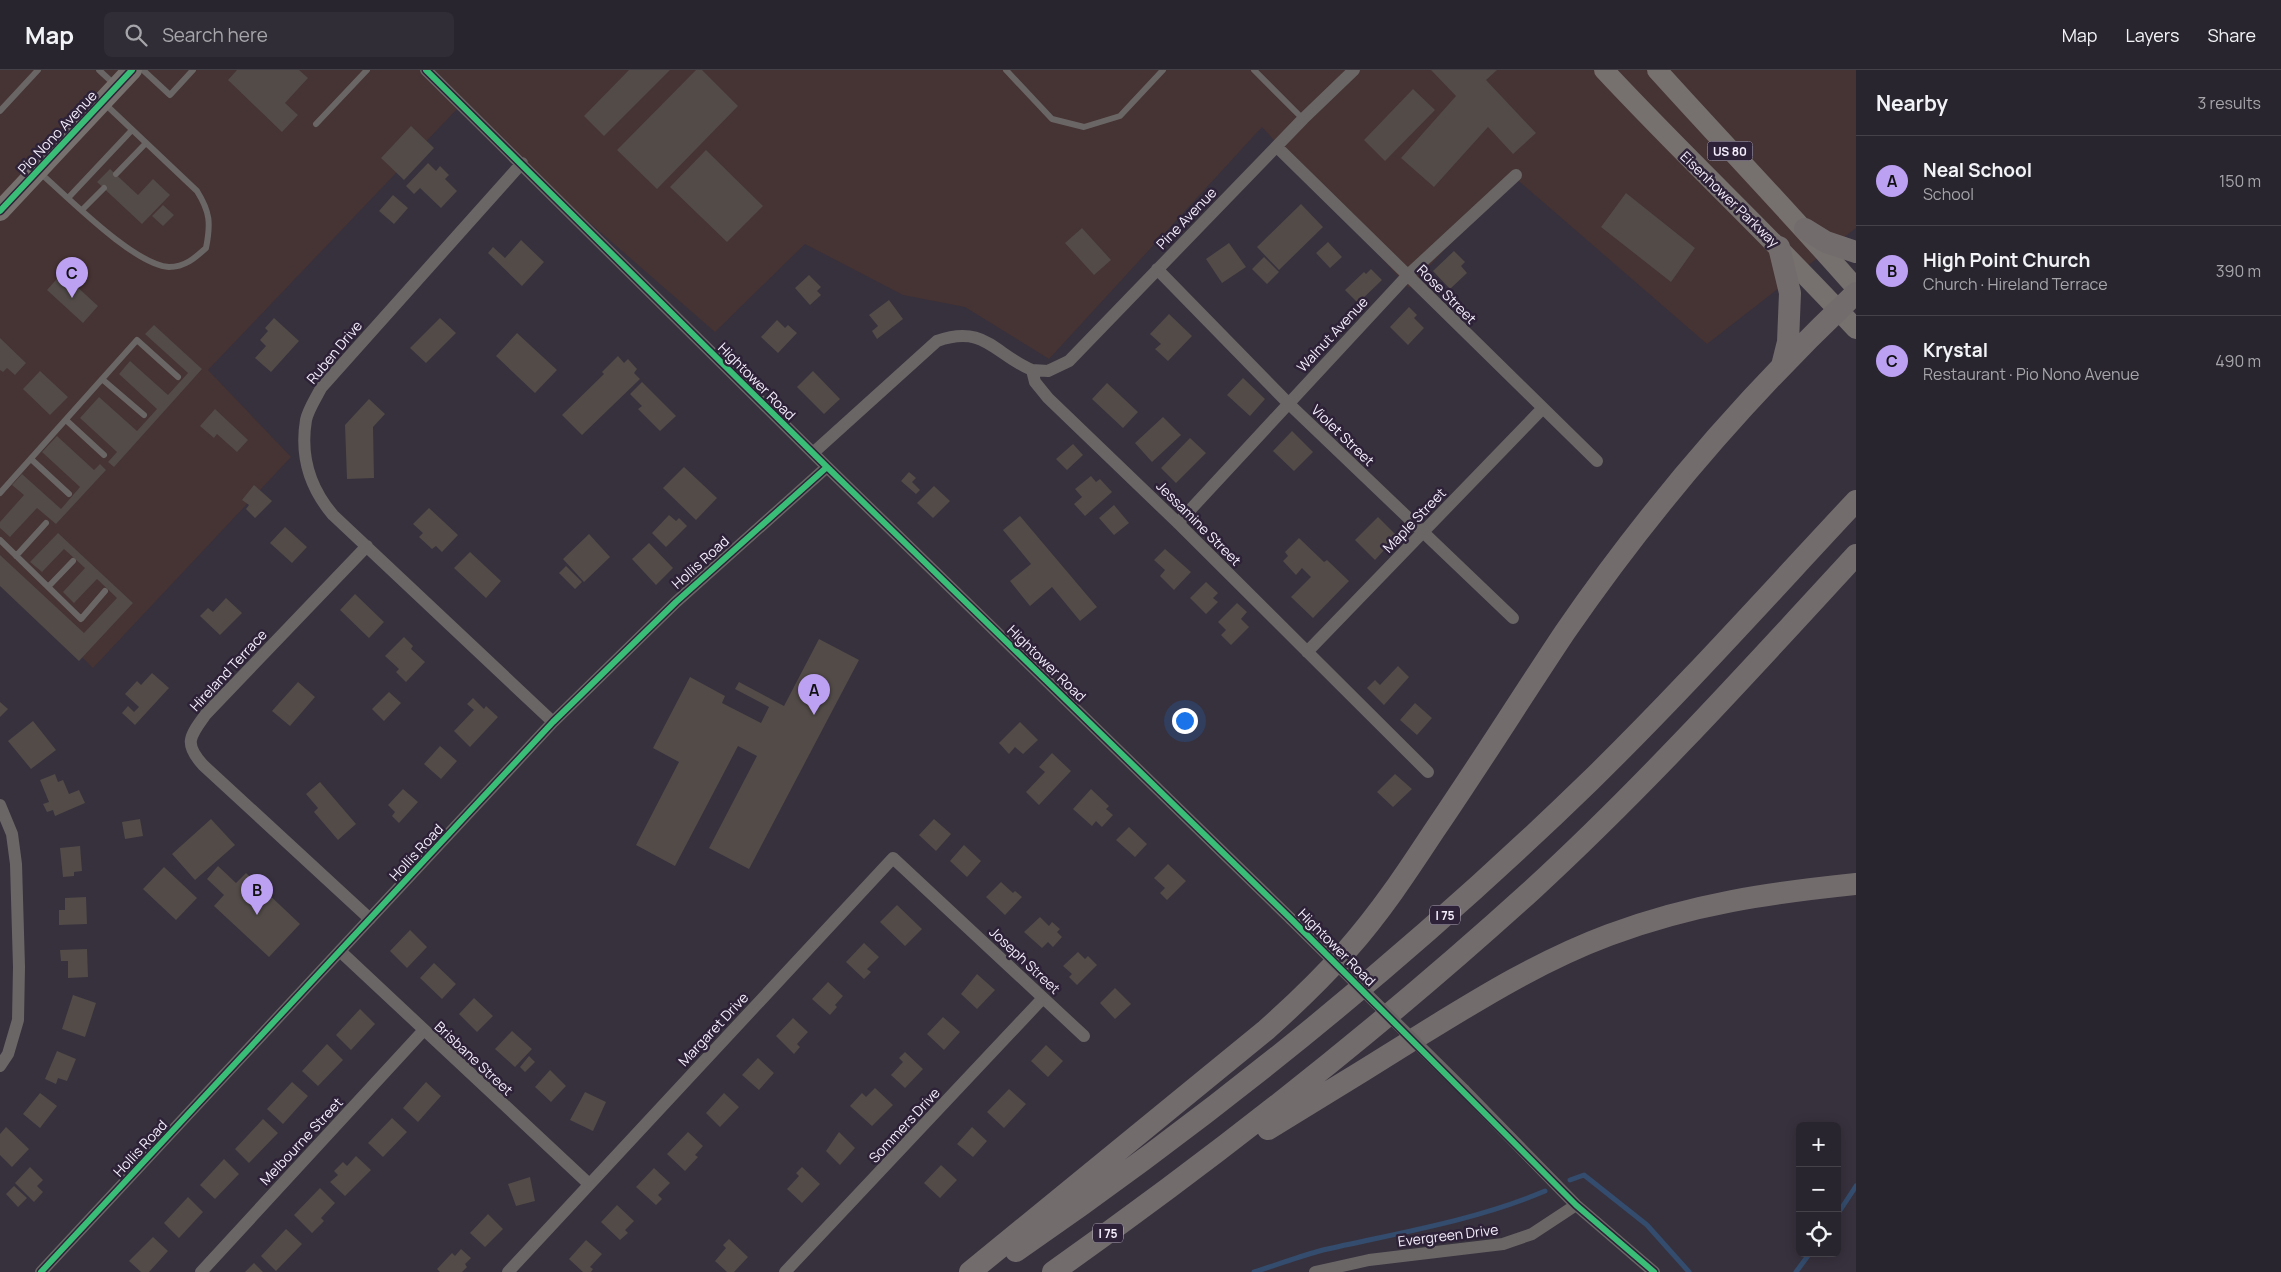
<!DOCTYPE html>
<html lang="en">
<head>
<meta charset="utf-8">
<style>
	body { margin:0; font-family:Manrope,sans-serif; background:#312d36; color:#f1f3f6 }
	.controls { position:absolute; right:15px; bottom:15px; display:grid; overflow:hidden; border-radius:8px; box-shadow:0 2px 12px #0003 }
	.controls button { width:45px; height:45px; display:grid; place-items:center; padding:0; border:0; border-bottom:1px solid #45424a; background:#29252e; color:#f1f3f6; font:25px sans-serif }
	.you { position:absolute; left:1184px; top:650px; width:18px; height:18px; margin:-12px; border:4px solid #fff; border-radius:50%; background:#1a73e8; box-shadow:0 0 0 8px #1a73e833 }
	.badge { display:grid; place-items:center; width:32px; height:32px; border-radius:50%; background:#bca0f2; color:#111; font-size:16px; font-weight:700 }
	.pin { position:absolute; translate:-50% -41px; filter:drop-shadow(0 1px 2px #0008) }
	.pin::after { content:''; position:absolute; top:26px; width:18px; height:15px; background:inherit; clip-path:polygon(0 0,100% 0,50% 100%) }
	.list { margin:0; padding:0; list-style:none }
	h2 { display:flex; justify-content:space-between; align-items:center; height:65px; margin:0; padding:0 20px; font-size:21px }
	h2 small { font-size:16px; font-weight:400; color:#a5a5aa }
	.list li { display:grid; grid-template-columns:32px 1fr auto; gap:15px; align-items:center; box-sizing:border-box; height:90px; padding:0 20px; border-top:1px solid #45424a }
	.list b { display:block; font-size:19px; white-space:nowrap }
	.list p { margin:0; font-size:16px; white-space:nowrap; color:#a5a5aa }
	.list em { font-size:16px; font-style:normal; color:#a5a5aa }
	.icon { flex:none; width:28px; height:28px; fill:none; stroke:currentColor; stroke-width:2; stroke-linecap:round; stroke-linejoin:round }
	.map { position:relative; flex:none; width:1856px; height:1202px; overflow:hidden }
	header { display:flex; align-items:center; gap:30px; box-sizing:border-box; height:70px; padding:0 25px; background:#29252e; border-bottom:1px solid #45424a }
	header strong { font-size:24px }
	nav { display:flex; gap:28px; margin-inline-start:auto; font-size:18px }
	.search { width:350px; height:45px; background:#312d36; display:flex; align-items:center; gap:12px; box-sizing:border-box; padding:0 18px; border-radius:8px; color:#a5a5aa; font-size:19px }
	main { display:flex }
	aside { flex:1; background:#29252e }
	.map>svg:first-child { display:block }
</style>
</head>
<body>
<header>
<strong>Map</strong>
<div class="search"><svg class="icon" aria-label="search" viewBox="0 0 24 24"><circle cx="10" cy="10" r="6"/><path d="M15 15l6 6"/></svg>Search here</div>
<nav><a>Map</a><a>Layers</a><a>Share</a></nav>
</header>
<main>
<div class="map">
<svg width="1856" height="1202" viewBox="0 0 1856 1202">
	<rect width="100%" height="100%" fill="#37313d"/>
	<path fill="#463333" d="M0 0H1856V158L1707 274 1513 106 1409 218 1262 57 1049 289 965 237 903 225 805 174 715 262 458 38 208 300 291 387 93 598 0 506Z"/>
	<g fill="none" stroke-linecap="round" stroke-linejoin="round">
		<path stroke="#344c6d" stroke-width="5" d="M1570 1110 1584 1105 1647 1155 1689 1202
			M1837 1145 1856 1116
			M1254 1202C1277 1195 1300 1186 1323 1180 1397 1163 1474 1151 1545 1121
			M1796 1202 1810 1183"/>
	</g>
	<path fill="#524b48" d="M237 0H299L308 8 285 33 298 45 282 62 228 10Z
		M629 0H670L604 66 584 46Z
		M696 0H702L738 36 657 119 617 80Z
		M1431 0H1497L1486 10 1536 63 1513 84 1488 57 1434 117 1401 88 1456 26Z
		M1413 19 1435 40 1385 91 1364 70Z
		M411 56 434 78 404 110 381 88Z
		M706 80 763 136 727 172 670 117Z
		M428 93 436 101 440 96 449 105 445 109 457 121 441 138 420 118 414 124 406 116Z
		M110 99 138 125 153 109 170 125 142 154 97 112Z
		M1626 123 1695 178 1671 212 1601 157Z
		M393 125 408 138 394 154 379 141Z
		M1301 134 1323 157 1279 200 1257 177Z
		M163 135 174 145 163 156 152 146Z
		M1082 158 1111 190 1094 205 1065 173Z
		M521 170 544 192 522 216 488 183 493 177 505 188Z
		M1328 172 1342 187 1330 198 1316 183Z
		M1229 173 1246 197 1222 213 1206 189Z
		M1454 181 1465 192 1461 196 1467 203 1450 219 1433 201Z
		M1264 187 1279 202 1267 214 1252 199Z
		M1371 199 1382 210 1358 233 1345 220 1364 202 1366 204Z
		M62 203 98 236 83 253 47 220Z
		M809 205 821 217 817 221 821 225 810 235 795 218Z
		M889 230 903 249 877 269 872 261 878 256 869 245Z
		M1409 237 1417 245 1414 248 1424 258 1408 275 1390 257Z
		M1169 244 1192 266 1168 291 1155 279 1161 274 1150 264Z
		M274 248 299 271 271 302 255 288 266 276 260 270 268 261 265 258Z
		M440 248 456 263 426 293 410 278Z
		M777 250 785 258 788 255 797 263 778 283 761 267Z
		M154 255 202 299 114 397 108 392 117 382 80 348 99 327 137 361 157 339 119 304 130 291 168 325 188 303 145 264Z
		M517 263 557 300 535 323 496 286Z
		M0 268 26 293 15 305 7 298 3 302 0 300Z
		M618 286 624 293 628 289 637 299 634 303 640 309 582 365 562 345 604 304 602 302Z
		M40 301 68 327 50 345 23 319Z
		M813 301 840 329 824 344 797 317Z
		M1243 308 1265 329 1250 346 1227 325Z
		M642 312 676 346 660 361 638 339 642 336 630 324Z
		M1107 313 1138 342 1123 358 1092 329Z
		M369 329 385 344 373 357 374 408 347 409 345 355Z
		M215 339 248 370 237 382 217 364 214 368 200 356Z
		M1163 347 1181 365 1152 392 1135 373Z
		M1292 361 1313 382 1294 401 1273 381Z
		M57 366 94 400 100 394 106 400 56 454 37 438 10 467 0 458V452L24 425 12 415 22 404 61 439 80 417 42 382Z
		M1190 368 1206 383 1176 413 1161 398Z
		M1073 374 1083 385 1067 400 1056 389Z
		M684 397 717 428 696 450 663 418Z
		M909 402 916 408 912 412 920 420 916 424 901 411Z
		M1091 406 1096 412 1100 409 1112 422 1085 446 1074 434 1082 427 1075 419Z
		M254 415 272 431 255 448 246 439 249 435 242 430Z
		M934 416 950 431 933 448 917 433Z
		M1114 435 1129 453 1114 465 1099 448Z
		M429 438 458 465 442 482 436 476 432 479 419 467 423 463 413 454Z
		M669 445 676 451 679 448 687 456 666 477 652 463Z
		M1020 446 1097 537 1080 551 1052 517 1030 536 1010 511 1031 494 1003 460Z
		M1378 447 1397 466 1375 490 1355 470Z
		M285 457 307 477 292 493 270 473Z
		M58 463 133 533 79 591 0 516V485L84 563 117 528 97 509 74 533 63 522 85 498 64 479 42 502 30 492Z
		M589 464 610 487 584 512 563 489Z
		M1299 468 1324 492 1327 490 1349 511 1313 548 1291 527 1311 507 1302 498 1296 505 1283 491 1288 486 1285 482Z
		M649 473 673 498 656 515 632 489Z
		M1165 479 1191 502 1174 520 1160 506 1165 500 1154 490Z
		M470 482 501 511 486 528 454 498Z
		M566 496 582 512 575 519 559 503Z
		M1206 512 1218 523 1213 528 1218 532 1206 544 1190 528Z
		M355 524 384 552 369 568 340 540Z
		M226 528 242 543 220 565 200 546 208 538 213 542Z
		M1237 533 1247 542 1241 549 1249 557 1231 575 1221 565 1226 560 1218 552Z
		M404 567 413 576 411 579 425 592 406 612 396 602 399 599 385 586Z
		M819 569 859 590 749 799 709 778 757 686 738 676 675 796 636 775 679 692 653 678 690 607 725 626 722 633 761 653 769 637 735 619 739 612 784 636Z
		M1398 596 1409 607 1384 635 1367 618 1375 610 1380 615Z
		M152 603 169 618 135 655 122 643 128 636 134 642 139 637 125 624 137 611 141 615Z
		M298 612 315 627 290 656 272 641Z
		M389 622 401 633 384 651 372 639Z
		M473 628 484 639 486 636 498 647 470 677 454 661 474 640 467 634Z
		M0 632 8 639 0 647Z
		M1415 633 1432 648 1417 665 1400 650Z
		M33 651 56 680 31 699 8 671Z
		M1020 652 1038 670 1023 684 1015 677 1009 684 999 673Z
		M440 676 457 691 441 709 424 694Z
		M1052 683 1071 701 1039 735 1026 722 1045 702 1039 697Z
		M55 704 58 712 63 710 69 724 79 720 85 733 55 746 53 740 47 742 43 734 49 732 40 710Z
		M1395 704 1412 719 1393 737 1377 722Z
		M320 712 356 754 338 770 314 742 318 738 306 724Z
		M403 719 418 732 399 753 392 746 395 742 388 735Z
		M1091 719 1109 736 1106 739 1113 745 1102 757 1096 751 1092 756 1073 739Z
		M140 749 143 766 125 769 122 752Z
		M211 749 235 775 195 810 172 784Z
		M934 749 951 764 936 781 919 765Z
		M1129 757 1147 774 1135 787 1116 770Z
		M964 775 981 791 967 807 950 791Z
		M80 776 82 801 74 802V806L63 807 60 778Z
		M1168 794 1186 811 1167 830 1160 823 1165 818 1154 808Z
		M218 796 236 813 246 803 300 854 269 887 214 836 224 825 207 809Z
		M164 797 197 828 176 850 143 819Z
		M1001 812 1013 823 1015 821 1022 827 1005 845 986 827Z
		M86 827 87 854 59 855V840H65V828Z
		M897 835 922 859 905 876 880 852Z
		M1040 847 1049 856 1052 852 1060 859 1057 862 1062 867 1053 877 1048 872 1042 878 1024 862Z
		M410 860 427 877 407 898 390 881Z
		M864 873 879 887 867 899 871 902 864 909 846 892Z
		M87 879 88 907 68 908V891H61L60 880Z
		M1078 882 1085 889 1088 886 1097 895 1077 915 1069 907 1072 904 1063 896Z
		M434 893 456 914 442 929 420 908Z
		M977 904 995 920 977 939 961 924Z
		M828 912 843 926 835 935 837 937 830 945 812 929Z
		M1115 918 1131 934 1115 949 1100 933Z
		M73 925 96 933 85 967 62 959Z
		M474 928 493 946 477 962 459 944Z
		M360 939 375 954 351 980 336 965Z
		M943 947 960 962 944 980 927 964Z
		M793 948 808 962 797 974 800 977 794 984 776 966Z
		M512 961 532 979 515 997 495 979Z
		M327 974 343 990 318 1016 302 1001Z
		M1046 975 1063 991 1048 1007 1031 991Z
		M57 981 76 989 67 1011 58 1008 56 1014 45 1009Z
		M905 982 923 999 905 1018 891 1005 903 992 899 988Z
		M529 986 535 992 525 1002 520 997Z
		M758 988 774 1003 759 1020 742 1005Z
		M550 1000 566 1016 551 1032 535 1017Z
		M292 1012 308 1026 283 1054 267 1039Z
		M426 1012 441 1026 418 1052 403 1038Z
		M875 1018 893 1035 872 1056 850 1036 862 1023 866 1027Z
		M1009 1019 1026 1034 1004 1058 987 1042Z
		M585 1022 606 1032 593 1061 570 1050Z
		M40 1023 57 1036 40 1058 23 1044Z
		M724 1023 739 1037 720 1057 706 1043Z
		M392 1048 407 1062 383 1087 368 1073Z
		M263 1049 278 1063 249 1093 235 1079Z
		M6 1057 29 1079 12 1097 0 1085V1064Z
		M972 1057 987 1071 973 1087 957 1074Z
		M688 1062 703 1076 695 1085 698 1087 685 1101 667 1084Z
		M839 1062 855 1078 840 1095 826 1081Z
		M356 1086 371 1100 345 1126 330 1112 338 1105 334 1101 343 1092 347 1096Z
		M224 1089 239 1104 215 1129 200 1115Z
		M941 1095 957 1110 940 1128 924 1113Z
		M30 1097 43 1110 37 1116 43 1122 34 1132 15 1113Z
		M802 1097 820 1114 802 1133 787 1119 799 1106 796 1103Z
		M654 1098 670 1113 658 1125 662 1129 656 1135 636 1117Z
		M530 1107 535 1131 516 1136 508 1114Z
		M14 1116 27 1128 18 1137 6 1124Z
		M320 1118 335 1133 321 1148 324 1151 312 1163 294 1145Z
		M188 1127 203 1142 179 1168 164 1153Z
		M617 1135 634 1151 625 1160 628 1163 620 1170 601 1152Z
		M488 1144 503 1159 485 1177 470 1163Z
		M286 1159 302 1174 276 1201 261 1186Z
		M153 1167 168 1181 149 1202H141L129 1191Z
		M729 1169 748 1187 734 1202H727L715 1191 726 1178 723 1175Z
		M586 1170 602 1184 590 1197 593 1199 591 1202H583L569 1189Z
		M461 1179 471 1188 465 1194 467 1197 462 1202H440L437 1199 452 1183 455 1186Z
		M254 1193 263 1202H245Z"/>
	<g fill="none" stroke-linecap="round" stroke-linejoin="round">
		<path stroke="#6a6666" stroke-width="6" d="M99 0 114 14
			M143 0 170 25 193 0
			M1006 0 1052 49 1084 57 1120 46 1163 0
			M1254 0 1303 49
			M0 41 38 0
			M316 54 367 0
			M39 102C67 126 134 195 169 197 185 197 195 188 206 178 211 153 210 142 197 121L104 33
			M116 104 146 73
			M69 127 132 60
			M82 140 104 118
			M102 309 144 345
			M66 350 104 385
			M31 389 69 424
			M0 423 137 270 178 307
			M0 470 81 549 105 521
			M16 486 46 453
			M48 517 73 491"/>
		<path stroke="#6a6666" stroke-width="12" d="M426 0 827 397 1291 849
			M1277 77 1597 391
			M522 93 321 318C316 328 308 340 306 350 300 386 310 418 333 445L553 652
			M1157 199 1288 333 1513 548
			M1032 300 1048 301 1069 291 1303 49 1354 0
			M813 383 937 271C985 254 994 284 1032 300L1035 312 1048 328 1178 453 1428 702
			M1178 453 1407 206 1516 105
			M367 476 206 644C190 666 183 673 203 695L370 849
			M1307 582 1542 339
			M0 735 12 764 16 794 19 897 18 950 8 984 0 996
			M341 882 589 1114
			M1464 1020 1576 1135 1654 1202
			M41 1202 553 652 676 532 827 397
			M201 1202 423 961
			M508 1202 893 788 1084 966
			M785 1202 1043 928
			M1315 1202 1369 1190 1503 1174 1532 1164 1576 1135"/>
		<path stroke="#76706e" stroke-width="20" d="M1604 0C1686 88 1774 170 1856 259
			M1657 0C1723 73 1791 144 1856 218
			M0 141 132 0"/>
		<path stroke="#736c6d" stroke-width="22" d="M1805 159 1826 172 1856 182
			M1779 177 1790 223 1788 272 1782 296
			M1268 1059C1319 1028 1371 996 1422 964 1482 927 1542 890 1609 865 1692 834 1769 823 1856 814
			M1016 1181C1220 1040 1412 884 1590 711 1682 621 1768 525 1856 431
			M970 1202 1266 960C1294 935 1322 908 1347 880 1380 843 1407 802 1434 761 1479 695 1521 628 1565 562 1649 440 1748 325 1856 223
			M1053 1202C1220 1084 1380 958 1532 820 1646 715 1751 599 1856 485"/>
		<path stroke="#6a6666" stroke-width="12" d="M1291 849 1464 1020"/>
		<g stroke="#2d2237" stroke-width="9">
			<path id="cycleway" d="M426 0 827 397 1291 849 1576 1135 1654 1202
				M0 141 132 0
				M41 1202 553 652 676 532 827 397"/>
		</g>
		<use href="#cycleway" stroke="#3abd76" stroke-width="6"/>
	</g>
	<g text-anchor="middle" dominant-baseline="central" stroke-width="5" stroke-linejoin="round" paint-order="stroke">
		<g fill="#2d2237" stroke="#b8b0c1" stroke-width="1">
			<rect x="1707.5" y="71.5" width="45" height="19" rx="4"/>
			<rect x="1430" y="835.5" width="30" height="19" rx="4"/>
			<rect x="1093" y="1153.5" width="30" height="19" rx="4"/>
		</g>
		<g font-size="12" font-weight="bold" fill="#f4edfc">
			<text x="1730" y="81">US 80</text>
			<text x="1445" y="845">I 75</text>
			<text x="1108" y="1163">I 75</text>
		</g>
		<g font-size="14" fill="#f4edfc" stroke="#2d2237">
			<text transform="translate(57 62) rotate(-47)">Pio Nono Avenue</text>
			<text transform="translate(1730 129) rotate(44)">Eisenhower Parkway</text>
			<text transform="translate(1186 148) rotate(-46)">Pine Avenue</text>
			<text transform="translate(1447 224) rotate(45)">Rose Street</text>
			<text transform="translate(1332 264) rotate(-47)">Walnut Avenue</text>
			<text transform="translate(334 282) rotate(-50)">Ruben Drive</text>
			<text transform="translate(757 311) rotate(45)">Hightower Road</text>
			<text transform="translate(1343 365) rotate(44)">Violet Street</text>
			<text transform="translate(1414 450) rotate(-46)">Maple Street</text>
			<text transform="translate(1199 453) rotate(45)">Jessamine Street</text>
			<text transform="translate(700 492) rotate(-42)">Hollis Road</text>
			<text transform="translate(1047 593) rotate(44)">Hightower Road</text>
			<text transform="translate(228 600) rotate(-47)">Hireland Terrace</text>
			<text transform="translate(416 782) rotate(-47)">Hollis Road</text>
			<text transform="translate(1337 877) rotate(45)">Hightower Road</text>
			<text transform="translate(1025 890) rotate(43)">Joseph Street</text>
			<text transform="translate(713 959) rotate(-47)">Margaret Drive</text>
			<text transform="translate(474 988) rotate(43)">Brisbane Street</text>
			<text transform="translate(904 1055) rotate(-47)">Sommers Drive</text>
			<text transform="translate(301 1071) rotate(-47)">Melbourne Street</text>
			<text transform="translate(140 1078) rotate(-47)">Hollis Road</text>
			<text transform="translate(1448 1165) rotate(-7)">Evergreen Drive</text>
		</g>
	</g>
</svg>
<div class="controls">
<button>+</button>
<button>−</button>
<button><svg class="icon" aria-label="locate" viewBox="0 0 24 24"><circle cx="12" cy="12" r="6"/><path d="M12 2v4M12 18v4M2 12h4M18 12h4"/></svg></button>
</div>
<div class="you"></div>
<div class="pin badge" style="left:814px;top:645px">A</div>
<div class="pin badge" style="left:257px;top:845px">B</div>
<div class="pin badge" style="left:72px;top:228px">C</div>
</div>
<aside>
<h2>Nearby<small>3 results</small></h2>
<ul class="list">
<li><span class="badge">A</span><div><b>Neal School</b><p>School</p></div><em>150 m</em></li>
<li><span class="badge">B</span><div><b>High Point Church</b><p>Church · Hireland Terrace</p></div><em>390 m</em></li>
<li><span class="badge">C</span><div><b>Krystal</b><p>Restaurant · Pio Nono Avenue</p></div><em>490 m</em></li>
</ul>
</aside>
</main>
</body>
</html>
